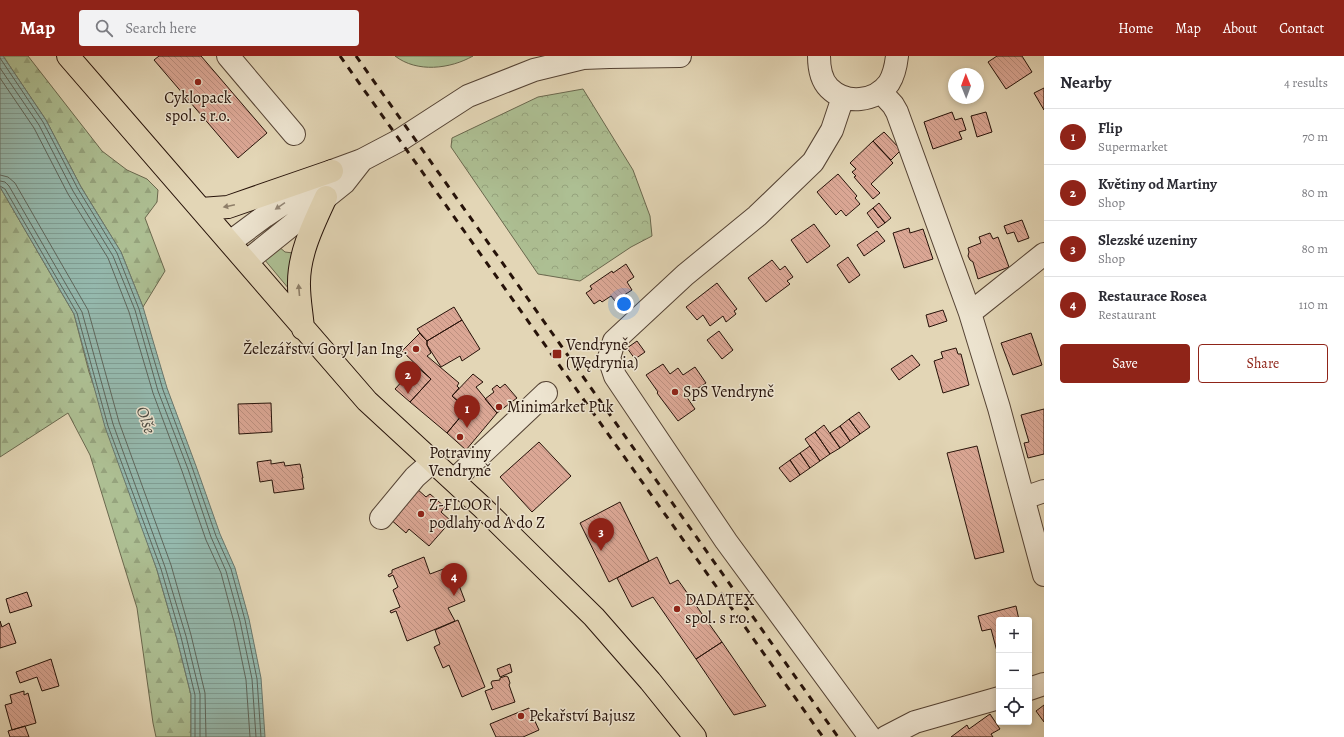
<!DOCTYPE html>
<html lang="en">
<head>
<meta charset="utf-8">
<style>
	body { margin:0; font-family:Alegreya,serif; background:#f2f2f3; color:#2b2b33 }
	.controls { position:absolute; right:12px; bottom:12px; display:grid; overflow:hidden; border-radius:4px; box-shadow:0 2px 6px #0003 }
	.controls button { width:36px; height:36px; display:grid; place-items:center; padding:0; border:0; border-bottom:1px solid #e1e1e2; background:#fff; color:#2b2b33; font:20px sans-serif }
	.compass { position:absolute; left:948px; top:12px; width:36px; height:36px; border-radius:50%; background:#fff; box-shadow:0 2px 6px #0003; rotate:359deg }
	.you { position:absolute; left:624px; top:248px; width:14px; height:14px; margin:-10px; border:3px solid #fff; border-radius:50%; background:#1a73e8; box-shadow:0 0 0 6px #1a73e833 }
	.badge { display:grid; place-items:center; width:26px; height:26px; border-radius:50%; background:#8f2418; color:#fff; font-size:13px; font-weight:700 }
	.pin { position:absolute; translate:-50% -33px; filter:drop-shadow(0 1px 2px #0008) }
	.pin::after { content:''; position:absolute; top:21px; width:14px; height:12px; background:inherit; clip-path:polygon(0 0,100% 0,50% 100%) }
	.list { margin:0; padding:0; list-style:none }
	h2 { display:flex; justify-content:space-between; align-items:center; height:52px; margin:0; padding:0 16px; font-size:17px }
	h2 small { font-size:13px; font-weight:400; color:#7c7c81 }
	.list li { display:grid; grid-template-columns:26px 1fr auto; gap:12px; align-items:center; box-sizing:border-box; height:56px; padding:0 16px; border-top:1px solid #e1e1e2 }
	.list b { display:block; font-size:15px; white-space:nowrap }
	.list p { margin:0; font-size:13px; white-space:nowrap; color:#7c7c81 }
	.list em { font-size:13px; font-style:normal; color:#7c7c81 }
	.actions { display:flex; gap:8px; padding:12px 16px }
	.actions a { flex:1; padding:9px 0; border:1px solid #8f2418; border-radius:4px; text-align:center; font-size:14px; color:#8f2418 }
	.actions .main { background:#8f2418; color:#fff }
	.icon { flex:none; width:22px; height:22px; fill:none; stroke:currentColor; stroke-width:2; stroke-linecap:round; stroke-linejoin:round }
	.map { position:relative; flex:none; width:1044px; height:681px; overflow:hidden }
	header { display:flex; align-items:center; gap:24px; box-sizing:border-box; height:56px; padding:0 20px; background:#8f2418; color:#fff }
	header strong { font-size:19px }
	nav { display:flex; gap:22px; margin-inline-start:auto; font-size:14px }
	.search { width:280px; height:36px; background:#f2f2f3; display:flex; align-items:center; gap:10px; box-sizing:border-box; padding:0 14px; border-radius:4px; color:#7c7c81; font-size:15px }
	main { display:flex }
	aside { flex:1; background:#fff }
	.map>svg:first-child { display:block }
</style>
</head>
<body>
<header>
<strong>Map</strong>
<div class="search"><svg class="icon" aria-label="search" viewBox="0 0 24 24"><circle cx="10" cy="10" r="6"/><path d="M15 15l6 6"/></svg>Search here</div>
<nav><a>Home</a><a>Map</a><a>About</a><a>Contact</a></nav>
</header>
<main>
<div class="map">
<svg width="1044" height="681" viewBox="0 0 1044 681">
	<defs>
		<pattern id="forest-firs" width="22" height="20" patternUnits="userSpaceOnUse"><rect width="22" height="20" fill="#adbf93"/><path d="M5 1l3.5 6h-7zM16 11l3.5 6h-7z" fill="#95a37d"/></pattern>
		<pattern id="park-crowns" width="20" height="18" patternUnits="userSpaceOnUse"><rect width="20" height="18" fill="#adbf93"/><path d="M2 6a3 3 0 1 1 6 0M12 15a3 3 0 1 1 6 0" fill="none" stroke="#95a37d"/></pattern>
		<pattern id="water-rules" width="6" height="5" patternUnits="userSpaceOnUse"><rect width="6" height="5" fill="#95b9ae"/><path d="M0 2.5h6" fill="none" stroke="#809e94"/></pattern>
		<pattern id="building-back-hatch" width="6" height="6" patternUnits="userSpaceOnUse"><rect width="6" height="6" fill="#dba795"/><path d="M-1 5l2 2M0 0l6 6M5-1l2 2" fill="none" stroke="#bc8f7f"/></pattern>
	</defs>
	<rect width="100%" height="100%" fill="#e3d6b6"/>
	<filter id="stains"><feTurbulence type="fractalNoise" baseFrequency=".005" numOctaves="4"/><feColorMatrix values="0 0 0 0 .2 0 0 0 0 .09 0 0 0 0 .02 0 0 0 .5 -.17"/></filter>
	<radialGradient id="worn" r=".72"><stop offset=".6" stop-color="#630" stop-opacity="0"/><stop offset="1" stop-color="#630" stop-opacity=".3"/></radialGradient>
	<path fill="#adbf93" stroke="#6a684e" d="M395 0H473C450 13 417 17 395 0Z
		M278 190 285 196 293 197 289 233 264 203Z"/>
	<path fill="url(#forest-firs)" stroke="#6a684e" d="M3 0H28L102 95 127 114 147 123 158 134 157 146 145 162 165 215 143 251 121 196 81 131 46 64Z
		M0 131 74 258 89 316 157 514 177 583 191 639V681H156L153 667 137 552 90 399 68 357 0 401Z"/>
	<path fill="url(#park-crowns)" stroke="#6a684e" d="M583 33 633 114 650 160 652 180 631 191 580 225 538 218 451 91 452 82 538 41Z"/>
	<path fill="url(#water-rules)" stroke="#69766c" d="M0 0H3L46 64 81 131 121 196 143 251 167 332 196 410 220 478 235 512 249 563 261 622 265 681H191V639L177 583 157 514 105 371 74 258 0 131Z"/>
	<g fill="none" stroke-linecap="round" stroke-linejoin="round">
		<path stroke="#5e665c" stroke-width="1" d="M0 2 43 66 78 133 117 197 139 253 163 334 192 411 216 480 231 513 245 564 257 623 261 681
			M0 12 39 69 73 135 113 200 135 254 158 335 188 413 211 481 226 515 240 565 252 623 256 681
			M0 22 34 72 68 138 108 202 129 256 153 337 182 415 206 484 221 517 234 566 246 624 250 681
			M0 119 8 121 15 127 88 254 119 366 171 509 191 579 205 637 206 681
			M0 125 5 126 9 130 82 256 113 368 165 511 186 580 200 638V681
			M0 130 5 133 77 257 108 370 161 513 181 581 195 639V681"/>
	</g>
	<path fill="url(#building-back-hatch)" stroke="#261209" d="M159 0H201L267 77 238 102 154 4Z
		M997 0H1022L1032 16 1006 33 988 6Z
		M1044 32V54L1034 37Z
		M952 56 955 64 962 62 966 74 959 76 962 83 933 93 924 66Z
		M986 56 992 76 977 81 971 60Z
		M884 76 901 94 891 104 873 85Z
		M873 85 893 107 871 128 880 137 873 143 854 121 856 120 852 116 856 113 850 107Z
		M838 118 857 140 855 142 860 148 846 160 841 154 836 159 817 136Z
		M879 147 891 162 885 167 873 152Z
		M873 152 885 167 878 172 867 157Z
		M1022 164 1029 182 1018 186 1014 176 1007 178 1004 170Z
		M814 168 830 190 807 207 791 184Z
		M909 172 910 177 923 173 933 203 904 212 893 177Z
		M877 175 885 185 864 200 857 189Z
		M990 177 993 183 998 181 1009 211 978 223 973 206 970 204 968 200 969 196 968 192 981 187 979 181Z
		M848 201 860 219 849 227 837 209Z
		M772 204 780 214 785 210 793 221 787 225 790 228 766 246 748 222Z
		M626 208 634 221 627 226 632 234 615 245 611 240 602 246 600 244 594 248 586 237 592 233 590 230 612 215 613 217Z
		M717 227 737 253 734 255 736 258 726 266 723 260 710 270 703 259 697 264 686 251Z
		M454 251 462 264 427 285 422 280 417 273Z
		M943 254 947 265 929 271 926 259Z
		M462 264 480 293 462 305 460 300 441 311 427 289V285Z
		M719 275 733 294 722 303 707 284Z
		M420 277 427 285V289L431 297 427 300 459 327 457 330 459 332 452 340 467 353 447 377 410 346 431 323 402 295Z
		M1031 277 1042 309 1013 319 1001 287Z
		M637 285 645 296 635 303 627 292Z
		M956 292 958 298H961L969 329 943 337 934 305 943 302 941 296Z
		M912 299 920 309 899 324 891 313Z
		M663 308 670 318 678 312 683 319 695 311 706 327 686 340 695 353 678 365 657 337 658 336 646 319Z
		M416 310 431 323 410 346 395 333Z
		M473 318 483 326 476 331 497 357 466 394 447 377 467 353 452 340Z
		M505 328 517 342 497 357 485 343 494 336 492 333 497 329 500 332Z
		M271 347 272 376 239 378 238 348Z
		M1044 353V398L1028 402 1024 387 1029 386 1021 359Z
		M859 356 870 371 860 378 849 363Z
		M849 363 860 378 850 385 840 370Z
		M824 369 840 392 830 398 815 376Z
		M840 370 850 385 840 392 830 377Z
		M815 376 830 398 820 405 805 383Z
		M539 386 571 420 532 456 500 421Z
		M810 390 820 405 810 412 800 397Z
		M977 390 1004 496 975 503 947 397Z
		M800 397 810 412 800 419 790 404Z
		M271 404V408L284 406 285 410 300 408 303 422H302L304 433 274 437 272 424 260 426 257 406Z
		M790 404 800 419 790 426 779 412Z
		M416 432 426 441 430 438 445 451 441 456 451 465 429 490 409 473 406 477 389 462Z
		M620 446 649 505 609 526 580 467Z
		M424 501 430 518 454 509 456 514 454 516 465 545 448 552 455 565 407 585 396 555 391 557 390 555 400 551 393 534 398 531 393 519 389 521 388 519 392 517V514Z
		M657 501 670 528 678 524 722 586 696 603 653 541 632 551 617 522Z
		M27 536 32 550 10 557 6 543Z
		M1016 550 1019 564H999V603L991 573 982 575 978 560Z
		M458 564 485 631 462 641 449 609 443 612 434 591 440 588 435 574Z
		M0 565 2 571 9 567 16 587 0 592Z
		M722 586 766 650 734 659 696 603Z
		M51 603 59 630 42 635 37 621 20 627 16 616Z
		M510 608 512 616 500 621 497 613Z
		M506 620 508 621 510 627 509 629 515 646 492 654 485 635 493 632 491 627 492 625 500 624V622Z
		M24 635V639L28 637 36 667 12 674 5 649 12 647 10 639Z
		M1044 649V666L1036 655Z
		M529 652 539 674 523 681H496L490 668Z
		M990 658 1000 673 991 678 993 681H951L967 669 969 673Z
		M25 670 29 681H10L8 675Z"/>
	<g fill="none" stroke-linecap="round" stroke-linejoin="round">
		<g stroke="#554334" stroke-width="24">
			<path id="minor" d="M228 0 294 78
				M819 0C819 11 821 24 829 32 846 49 875 46 889 27 894 19 896 9 897 0
				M881 36 893 49 897 56 970 257 999 352 1044 519
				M843 41 832 74 813 106 757 160 685 219 614 285 609 302 615 320 726 485 870 681
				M230 186 265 160 332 115 362 104 400 84 468 40 534 14 583 2 609 1 680 0
				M247 205 344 127 362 104
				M970 257 1044 198
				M454 424 546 337
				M1024 442 1044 435
				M381 462 415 421 433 405
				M1029 633 1044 628
				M886 681 915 666 999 642"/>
		</g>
		<g stroke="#261209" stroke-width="24">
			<path id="major" d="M68 0 367 345 482 451 594 561 650 625 695 681
				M201 153 228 151 332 115
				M303 273C302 259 299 244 299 230 298 199 313 169 326 141"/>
		</g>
		<use href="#minor" stroke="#ede4d0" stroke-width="22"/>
		<use href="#major" stroke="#e3d6b6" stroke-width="22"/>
		<path stroke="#261209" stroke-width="3" stroke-dasharray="7 7" stroke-linecap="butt" d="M340 0 823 681
			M356 0 838 681"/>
	</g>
	<defs><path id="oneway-solid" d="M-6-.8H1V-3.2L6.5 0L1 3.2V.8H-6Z"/></defs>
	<g fill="#8e7e68">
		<use href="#oneway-solid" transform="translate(229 150) rotate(168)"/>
		<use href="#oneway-solid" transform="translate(299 234) rotate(-95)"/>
	</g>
	<use fill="#938676" href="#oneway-solid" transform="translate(280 150) rotate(146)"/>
	<g fill="#8f2418" stroke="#ede4d0" stroke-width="1.5">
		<circle cx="198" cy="26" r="4"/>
		<circle cx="416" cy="293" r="4"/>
		<rect x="552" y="293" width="10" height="10" rx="2"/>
		<circle cx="675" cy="336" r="4"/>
		<circle cx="499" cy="351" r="4"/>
		<circle cx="460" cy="381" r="4"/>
		<circle cx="421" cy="458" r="4"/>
		<circle cx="677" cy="553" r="4"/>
		<circle cx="521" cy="660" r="4"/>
	</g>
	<g text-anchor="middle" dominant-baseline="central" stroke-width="3" stroke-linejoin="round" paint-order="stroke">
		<g font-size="16" fill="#261209" stroke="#ede4d0" text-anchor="start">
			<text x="198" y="42" text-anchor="middle">Cyklopack<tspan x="198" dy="18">spol. s r.o.</tspan></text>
			<text x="566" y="289">Vendryně<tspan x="566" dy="18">(Wędrynia)</tspan></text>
			<text x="408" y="293" text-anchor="end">Železářství Goryl Jan Ing.</text>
			<text x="683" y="336">SpS Vendryně</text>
			<text x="507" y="351">Minimarket Puk</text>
			<text x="460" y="397" text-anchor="middle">Potraviny<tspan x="460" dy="18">Vendryně</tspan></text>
			<text x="429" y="449">Z-FLOOR |<tspan x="429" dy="18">podlahy od A do Z</tspan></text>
			<text x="685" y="544">DADATEX<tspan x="685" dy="18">spol. s r.o.</tspan></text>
			<text x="529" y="660">Pekařství Bajusz</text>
		</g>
		<g font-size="17" font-style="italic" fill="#4d4c43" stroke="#ede4d0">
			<text transform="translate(146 364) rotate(71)">Olše</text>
		</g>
	</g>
	<rect width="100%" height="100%" filter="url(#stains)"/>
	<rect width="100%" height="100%" fill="url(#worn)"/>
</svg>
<div class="controls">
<button>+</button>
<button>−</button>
<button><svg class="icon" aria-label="locate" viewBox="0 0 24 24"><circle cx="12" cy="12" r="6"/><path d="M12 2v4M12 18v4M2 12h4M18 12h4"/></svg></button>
</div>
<svg class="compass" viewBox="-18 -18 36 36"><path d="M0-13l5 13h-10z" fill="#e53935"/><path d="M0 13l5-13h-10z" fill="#7c7c81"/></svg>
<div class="you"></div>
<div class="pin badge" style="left:467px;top:372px">1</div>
<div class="pin badge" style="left:408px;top:338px">2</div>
<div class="pin badge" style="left:601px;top:495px">3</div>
<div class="pin badge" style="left:454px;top:540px">4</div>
</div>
<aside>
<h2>Nearby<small>4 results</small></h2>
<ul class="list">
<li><span class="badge">1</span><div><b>Flip</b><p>Supermarket</p></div><em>70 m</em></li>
<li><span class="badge">2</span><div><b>Květiny od Martiny</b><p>Shop</p></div><em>80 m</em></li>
<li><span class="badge">3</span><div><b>Slezské uzeniny</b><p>Shop</p></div><em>80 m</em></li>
<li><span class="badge">4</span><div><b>Restaurace Rosea</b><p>Restaurant</p></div><em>110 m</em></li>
</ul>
<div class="actions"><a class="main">Save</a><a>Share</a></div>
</aside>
</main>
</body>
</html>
